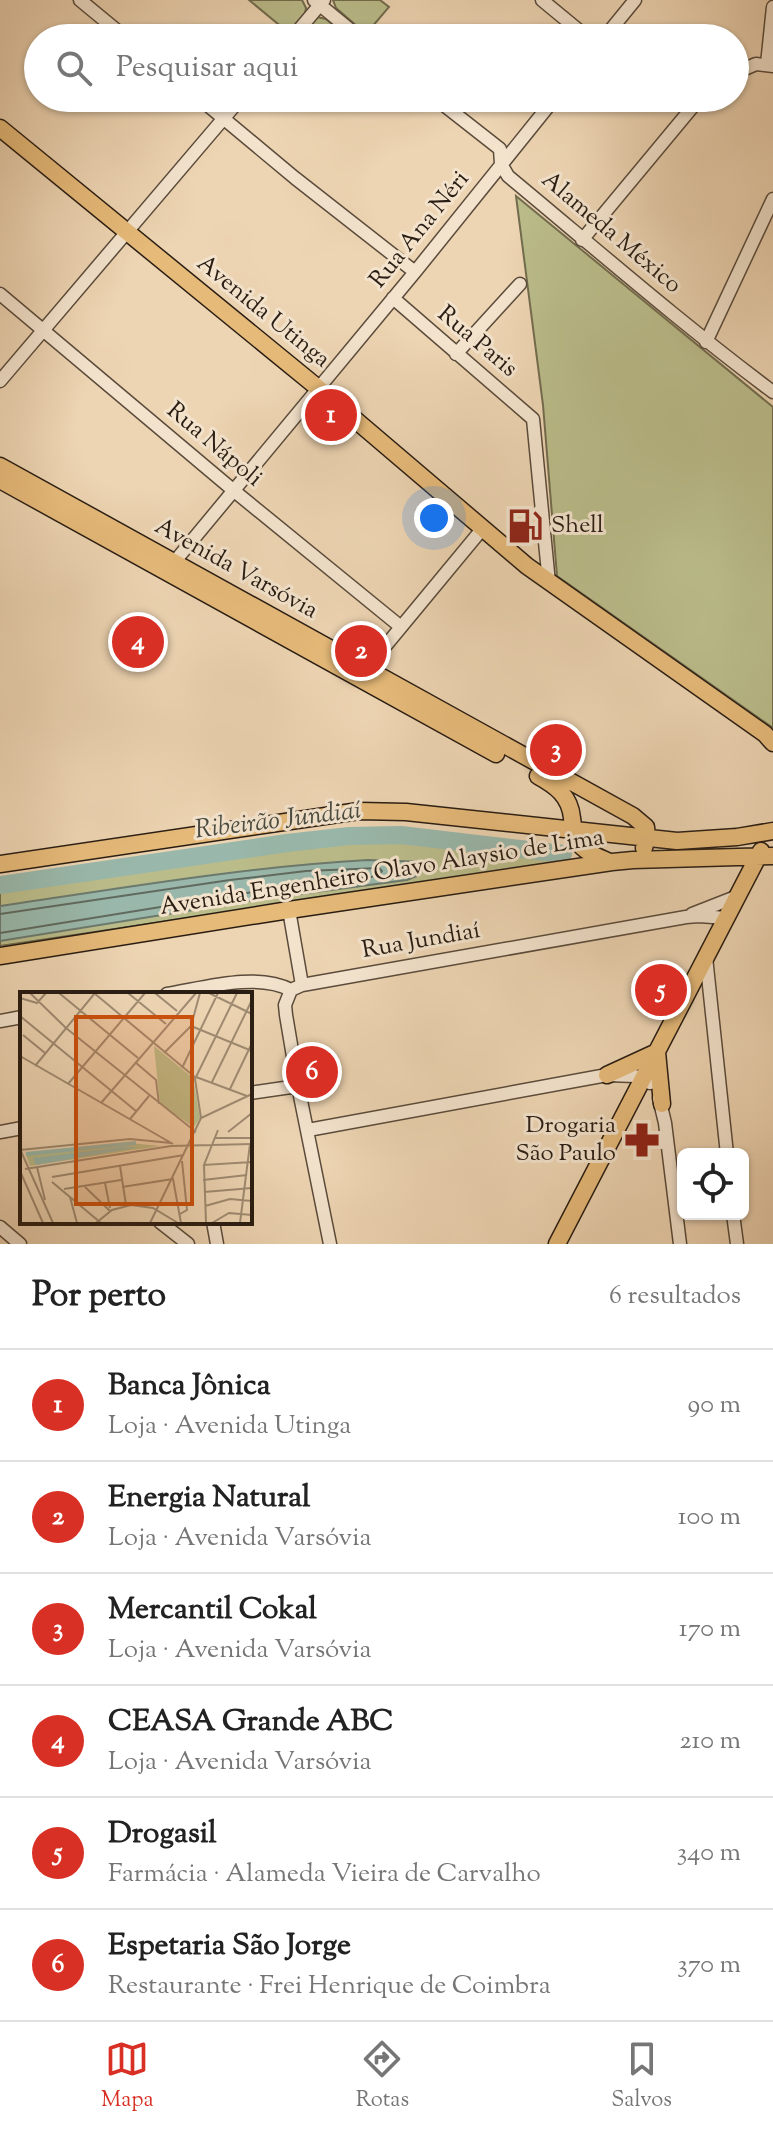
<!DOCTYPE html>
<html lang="pt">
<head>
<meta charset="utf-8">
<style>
	body { margin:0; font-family:"Sorts Mill Goudy",serif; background:#f6f6f6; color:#222 }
	.controls { position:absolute; right:24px; bottom:24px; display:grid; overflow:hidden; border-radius:12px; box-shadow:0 2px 6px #0004 }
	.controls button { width:72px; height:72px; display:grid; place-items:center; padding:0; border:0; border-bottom:2px solid #e0e0e0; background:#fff; color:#222; font:40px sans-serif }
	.you { position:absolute; left:434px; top:518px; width:28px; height:28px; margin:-20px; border:6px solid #fff; border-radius:50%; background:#1a73e8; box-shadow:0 0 0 12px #1a73e833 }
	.badge { display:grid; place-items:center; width:52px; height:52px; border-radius:50%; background:#d93025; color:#fff; font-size:26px; font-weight:700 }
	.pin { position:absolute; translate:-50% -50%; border:4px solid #fff; box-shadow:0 2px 8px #0006 }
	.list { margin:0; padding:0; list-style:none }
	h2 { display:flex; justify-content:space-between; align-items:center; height:104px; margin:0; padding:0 32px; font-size:34px }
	h2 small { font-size:26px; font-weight:400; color:#767676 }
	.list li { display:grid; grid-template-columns:52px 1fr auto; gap:24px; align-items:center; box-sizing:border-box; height:112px; padding:0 32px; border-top:2px solid #e0e0e0 }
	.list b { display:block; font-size:30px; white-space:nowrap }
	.list p { margin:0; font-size:26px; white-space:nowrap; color:#767676 }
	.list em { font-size:26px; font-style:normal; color:#767676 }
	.icon { flex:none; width:44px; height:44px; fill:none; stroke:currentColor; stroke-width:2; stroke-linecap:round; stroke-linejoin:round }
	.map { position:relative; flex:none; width:773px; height:1244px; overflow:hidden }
	.search { position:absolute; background:#fff; box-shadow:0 2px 6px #0004; left:24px; right:24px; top:24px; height:88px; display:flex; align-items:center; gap:20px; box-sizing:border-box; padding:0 28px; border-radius:44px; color:#767676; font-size:30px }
	.sheet { height:776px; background:#fff }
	nav { display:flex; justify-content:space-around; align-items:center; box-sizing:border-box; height:112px; border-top:2px solid #e0e0e0; background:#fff; font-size:22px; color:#767676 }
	nav a { display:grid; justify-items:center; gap:4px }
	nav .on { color:#d93025 }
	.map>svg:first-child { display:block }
</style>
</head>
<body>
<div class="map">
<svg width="773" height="1244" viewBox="0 0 773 1244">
	<rect width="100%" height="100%" fill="#edd4b2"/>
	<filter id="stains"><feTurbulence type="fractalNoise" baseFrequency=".0025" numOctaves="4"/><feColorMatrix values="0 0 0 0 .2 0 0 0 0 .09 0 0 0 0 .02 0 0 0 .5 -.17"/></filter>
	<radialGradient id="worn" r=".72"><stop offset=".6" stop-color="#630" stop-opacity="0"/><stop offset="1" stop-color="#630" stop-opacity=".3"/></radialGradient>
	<path fill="#babc8a" stroke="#726c4e" stroke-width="2" d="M249 0H302L306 8 305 14 289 33Z
		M333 0H380L389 7 366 34 336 8Z
		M317 17 326 19 348 38H299Z
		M516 196 773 407V728L557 576 543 405Z
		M398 839 559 858 560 863 0 946V891L320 844Z"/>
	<path fill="#99b8ab" stroke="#6c7a6e" stroke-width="2" d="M368 860 424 862 417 876 407 880 255 900 0 941V906C122 888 244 867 368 860Z"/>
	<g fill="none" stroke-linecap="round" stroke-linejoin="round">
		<path stroke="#616a5f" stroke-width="2" d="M0 914 230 880 306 871 379 868 382 871 378 876 253 892 0 933"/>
		<path stroke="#99b8ab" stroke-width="18" d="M0 885 287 843 349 836 401 835 563 854"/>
		<g stroke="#5a4b3b" stroke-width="15">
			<path id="minor" d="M80 0 126 38
				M314 0 360 38
				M542 0 588 38
				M292 38 324 0
				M604 38 635 0
				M767 64 773 7
				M735 73 756 64 773 66
				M199 98 295 178 415 272
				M435 98 500 149 501 164 508 176C596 249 682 324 773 392
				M582 240 700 98
				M0 294 233 490 401 627
				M393 298 533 419 549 583
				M706 342 773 199
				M456 354 520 284
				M0 381 241 98
				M171 566 415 272 555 98
				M363 673 483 528
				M289 910 302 985
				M692 914 738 896
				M706 957 727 1154
				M291 990 285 1005 286 1015 298 1086 330 1244
				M167 994C204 988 256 972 291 990L302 985 686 917 699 916 726 918
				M0 1021 22 1017
				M250 1093 298 1086
				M659 1098 665 1123 680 1244
				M308 1130 607 1075 635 1076 650 1083
				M0 1132 22 1128
				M733 1214 737 1244
				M160 1222 188 1244
				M213 1222 217 1244
				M0 1227 20 1244"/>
		</g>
		<g stroke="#291d13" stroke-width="19">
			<path id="major" d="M0 128 318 388 527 566 765 734 773 743
				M0 466 633 816 646 827 647 838 644 848
				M0 480 496 754
				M538 776C556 786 570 796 572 818 573 826 574 835 578 842 585 853 599 857 610 862
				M0 864 359 811 406 812 677 841 737 837 773 831
				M0 956 289 910 612 862 633 860 773 856
				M607 1075 657 1052 662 1104
				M557 1244 761 851"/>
		</g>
		<use href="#minor" stroke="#f3e3cd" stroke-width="12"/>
		<use href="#major" stroke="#e6ba79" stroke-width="16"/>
	</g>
	<defs>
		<g id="fuel-bare" transform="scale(2.76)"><path d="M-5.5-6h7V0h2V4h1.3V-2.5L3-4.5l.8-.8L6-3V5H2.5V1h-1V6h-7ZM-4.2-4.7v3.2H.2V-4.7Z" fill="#8f2418" stroke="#f3e3cd" stroke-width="2.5" paint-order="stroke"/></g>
		<g id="pharmacy-bare" transform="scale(2.76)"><path d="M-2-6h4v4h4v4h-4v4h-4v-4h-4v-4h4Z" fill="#8f2418" stroke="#f3e3cd" stroke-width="2.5" paint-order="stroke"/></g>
	</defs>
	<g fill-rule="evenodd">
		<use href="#fuel-bare" x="525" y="526"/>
		<use href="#pharmacy-bare" x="642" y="1140"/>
	</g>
	<g text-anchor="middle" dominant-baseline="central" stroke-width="6" stroke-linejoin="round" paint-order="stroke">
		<g font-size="24" fill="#291d13" stroke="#f3e3cd">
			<text transform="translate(420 230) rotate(-51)">Rua Ana Néri</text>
			<text transform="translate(611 233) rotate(40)">Alameda México</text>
			<text transform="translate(263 312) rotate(39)">Avenida Utinga</text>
			<text transform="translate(477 342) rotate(40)">Rua Paris</text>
			<text transform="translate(214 445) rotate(40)">Rua Nápoli</text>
			<text transform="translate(236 569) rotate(29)">Avenida Varsóvia</text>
			<text transform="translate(382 873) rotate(-9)">Avenida Engenheiro Olavo Alaysio de Lima</text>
			<text transform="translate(421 941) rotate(-10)">Rua Jundiaí</text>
		</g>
		<g font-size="24" fill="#291d13" stroke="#f3e3cd" text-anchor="start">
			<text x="551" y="526">Shell</text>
			<text x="616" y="1126" text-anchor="end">Drogaria<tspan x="616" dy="28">São Paulo</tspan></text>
		</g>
		<g font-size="26" font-style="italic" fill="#4b4c41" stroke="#f3e3cd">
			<text transform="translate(278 821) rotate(-7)">Ribeirão Jundiaí</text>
		</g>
	</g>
	<g transform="translate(20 992)">
		<rect width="232" height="232" fill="#edd4b2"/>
		<path d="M134 54 173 86 180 126 174 135 140 112ZM110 151 140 154 10 174 6 163Z" fill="#babc8a"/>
		<path d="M102 155H120L16 173 13 166Z" fill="#99b8ab"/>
		<path fill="none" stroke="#99b8ab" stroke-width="4" d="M6 162 116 151"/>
		<path fill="none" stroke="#9f8b72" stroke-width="2" d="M10 1 46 36 176 140M39 1 118 66M74 1 176 86M108 1 146 32M135 1 157 19M189 1 232 22M0 6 17 11 26 1M0 24 116 119M171 34 232 59M171 34 180 1M3 43 25 61M144 61 171 34M0 64 153 152M115 70 136 88 139 112M15 74 75 1M162 76 198 1M176 85 227 104M192 90 232 8M48 92 125 1M210 97 232 51M81 111 176 1M181 126 175 87 217 1M110 127 129 104M198 138 184 173 232 170M208 140 232 121M195 146H232M0 157 33 231M0 158 110 147 151 151M184 173 186 231M100 174 106 213M17 175 25 208M5 177 151 154 232 152M0 179 23 231M32 185 164 163M183 188 227 183M32 190 81 231M85 191 90 216M65 195 90 219M102 195 153 187 161 231M44 197 101 188M184 200 232 196M50 205 57 231M185 214 210 207 232 209M160 222 167 218 162 169M76 231 92 218 111 213 133 216 158 231M130 231 181 126 232 102M192 231 209 221 232 223M220 231 230 152"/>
		<path fill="#cb500d" fill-opacity="0.15" stroke="#cb500d" stroke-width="4" d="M56 25H172V212H56Z"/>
		<rect width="232" height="232" fill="none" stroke="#291d13" stroke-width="4"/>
	</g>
	<rect width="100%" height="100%" filter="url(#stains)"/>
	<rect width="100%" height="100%" fill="url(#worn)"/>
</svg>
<div class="controls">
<button><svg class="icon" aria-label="locate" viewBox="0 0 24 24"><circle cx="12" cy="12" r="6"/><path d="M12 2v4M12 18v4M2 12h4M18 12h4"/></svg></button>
</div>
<div class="you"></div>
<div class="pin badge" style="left:331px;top:415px">1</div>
<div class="pin badge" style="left:361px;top:651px">2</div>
<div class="pin badge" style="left:556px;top:750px">3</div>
<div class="pin badge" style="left:138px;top:642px">4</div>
<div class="pin badge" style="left:661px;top:990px">5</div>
<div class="pin badge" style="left:312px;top:1072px">6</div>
<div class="search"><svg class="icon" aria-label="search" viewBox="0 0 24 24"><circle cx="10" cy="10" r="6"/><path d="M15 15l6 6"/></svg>Pesquisar aqui</div>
</div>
<section class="sheet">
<h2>Por perto<small>6 resultados</small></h2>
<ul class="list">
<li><span class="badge">1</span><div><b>Banca Jônica</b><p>Loja · Avenida Utinga</p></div><em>90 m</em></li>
<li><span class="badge">2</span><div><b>Energia Natural</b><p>Loja · Avenida Varsóvia</p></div><em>100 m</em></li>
<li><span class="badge">3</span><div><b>Mercantil Cokal</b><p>Loja · Avenida Varsóvia</p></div><em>170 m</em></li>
<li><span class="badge">4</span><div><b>CEASA Grande ABC</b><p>Loja · Avenida Varsóvia</p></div><em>210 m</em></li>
<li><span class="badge">5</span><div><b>Drogasil</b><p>Farmácia · Alameda Vieira de Carvalho</p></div><em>340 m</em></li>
<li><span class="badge">6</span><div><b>Espetaria São Jorge</b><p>Restaurante · Frei Henrique de Coimbra</p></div><em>370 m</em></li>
</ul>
</section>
<nav>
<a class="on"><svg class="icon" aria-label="map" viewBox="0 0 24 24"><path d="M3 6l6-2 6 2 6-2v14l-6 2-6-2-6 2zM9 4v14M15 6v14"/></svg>Mapa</a>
<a><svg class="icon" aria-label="directions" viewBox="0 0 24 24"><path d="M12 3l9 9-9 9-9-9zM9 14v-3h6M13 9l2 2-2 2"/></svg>Rotas</a>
<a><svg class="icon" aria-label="saved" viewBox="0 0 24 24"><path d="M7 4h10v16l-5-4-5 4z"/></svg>Salvos</a>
</nav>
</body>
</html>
